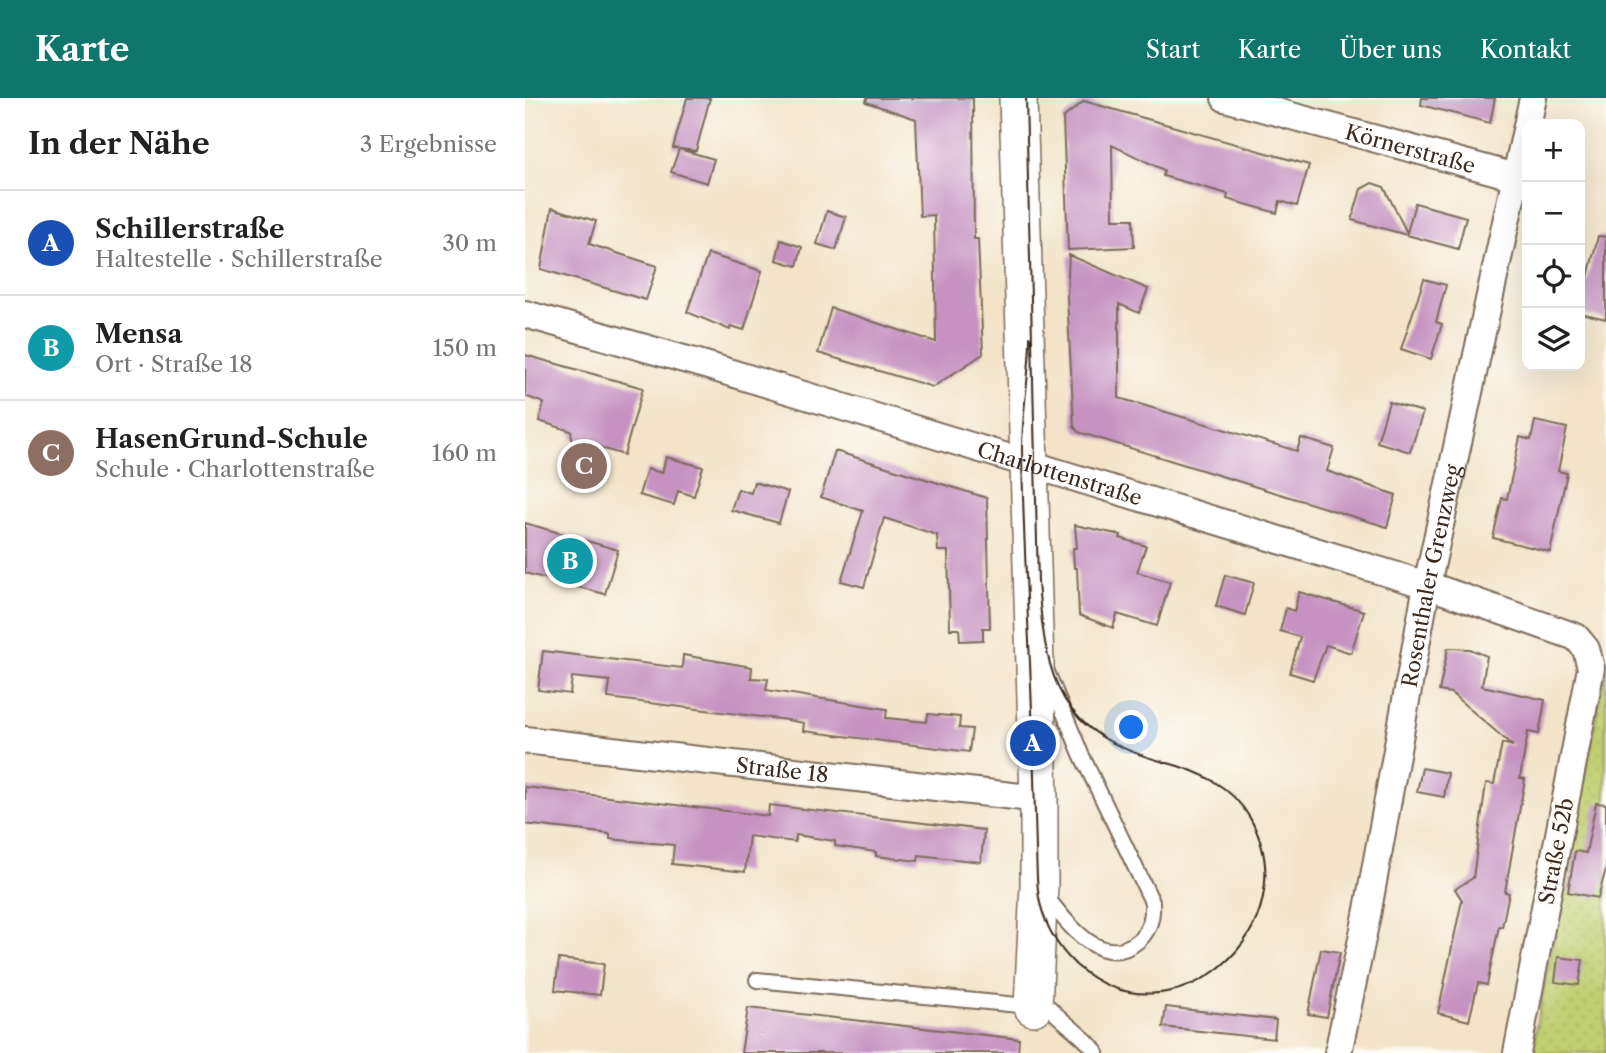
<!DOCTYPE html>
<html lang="de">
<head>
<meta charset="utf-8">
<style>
	body { margin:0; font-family:"Libre Caslon Text",serif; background:#f6f6f6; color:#222 }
	.controls { position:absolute; right:21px; top:21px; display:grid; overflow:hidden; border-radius:14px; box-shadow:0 7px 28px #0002 }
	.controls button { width:63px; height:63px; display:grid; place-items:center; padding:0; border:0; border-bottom:2px solid #e0e0e0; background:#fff; color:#222; font:35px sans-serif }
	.you { position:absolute; left:607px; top:630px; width:24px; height:24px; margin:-18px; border:5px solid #fff; border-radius:50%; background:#1a73e8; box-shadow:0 0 0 10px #1a73e833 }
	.badge { display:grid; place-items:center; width:46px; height:46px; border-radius:50%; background:#0f766e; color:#fff; font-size:23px; font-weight:700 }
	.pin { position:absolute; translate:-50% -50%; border:4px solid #fff; box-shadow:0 2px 7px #0006 }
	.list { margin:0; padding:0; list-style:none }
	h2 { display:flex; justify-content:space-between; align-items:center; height:91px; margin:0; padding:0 28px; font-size:30px }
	h2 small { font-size:23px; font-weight:400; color:#767676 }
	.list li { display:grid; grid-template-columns:46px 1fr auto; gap:21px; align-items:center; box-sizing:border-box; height:105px; padding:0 28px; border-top:2px solid #e0e0e0 }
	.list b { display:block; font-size:26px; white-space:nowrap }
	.list p { margin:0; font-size:23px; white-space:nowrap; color:#767676 }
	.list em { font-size:23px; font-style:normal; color:#767676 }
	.icon { flex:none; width:38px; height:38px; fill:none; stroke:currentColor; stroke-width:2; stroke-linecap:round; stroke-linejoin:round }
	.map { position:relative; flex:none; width:1081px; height:955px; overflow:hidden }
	header { display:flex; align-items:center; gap:42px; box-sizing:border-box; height:98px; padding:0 35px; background:#0f766e; color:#fff }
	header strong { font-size:33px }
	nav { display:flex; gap:38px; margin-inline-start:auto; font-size:24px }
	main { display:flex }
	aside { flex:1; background:#fff }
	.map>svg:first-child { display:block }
</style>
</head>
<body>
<header>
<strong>Karte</strong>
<nav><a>Start</a><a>Karte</a><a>Über uns</a><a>Kontakt</a></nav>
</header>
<main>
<aside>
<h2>In der Nähe<small>3 Ergebnisse</small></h2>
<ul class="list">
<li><span class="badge" style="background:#1a4fb4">A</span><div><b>Schillerstraße</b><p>Haltestelle · Schillerstraße</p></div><em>30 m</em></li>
<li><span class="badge" style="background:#0f9aa8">B</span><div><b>Mensa</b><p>Ort · Straße 18</p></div><em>150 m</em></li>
<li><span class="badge" style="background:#8d6e63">C</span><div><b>HasenGrund-Schule</b><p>Schule · Charlottenstraße</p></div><em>160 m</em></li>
</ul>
</aside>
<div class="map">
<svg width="1081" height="955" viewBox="0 0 1081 955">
	<defs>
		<pattern id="garden-dots" width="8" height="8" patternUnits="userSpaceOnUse" patternTransform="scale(1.75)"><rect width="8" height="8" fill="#c0cf71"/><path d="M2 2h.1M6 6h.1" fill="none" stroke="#a6b261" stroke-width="1.8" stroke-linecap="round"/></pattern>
	</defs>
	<rect width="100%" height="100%" fill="#fdfcf7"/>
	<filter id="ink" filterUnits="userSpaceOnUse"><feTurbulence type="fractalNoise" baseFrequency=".0143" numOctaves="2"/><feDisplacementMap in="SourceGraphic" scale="14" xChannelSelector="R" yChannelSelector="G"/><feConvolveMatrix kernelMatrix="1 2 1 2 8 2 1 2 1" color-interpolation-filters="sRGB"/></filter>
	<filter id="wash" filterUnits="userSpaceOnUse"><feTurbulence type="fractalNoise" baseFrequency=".00686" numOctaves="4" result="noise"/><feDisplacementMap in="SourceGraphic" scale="28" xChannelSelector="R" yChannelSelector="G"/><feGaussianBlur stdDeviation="1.57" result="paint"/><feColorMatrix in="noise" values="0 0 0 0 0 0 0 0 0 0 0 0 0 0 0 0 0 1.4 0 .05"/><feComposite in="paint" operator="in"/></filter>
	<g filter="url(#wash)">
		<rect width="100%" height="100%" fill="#f3e4c9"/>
		<path fill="url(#garden-dots)" stroke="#7e7c48" stroke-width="2" d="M1081 567V955H1006Z"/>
		<g id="blocks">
			<path fill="#c592c1" d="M162 0H185L171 53 148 50Z
				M342 0H448L449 141H453L458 256 408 289 293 255 306 210 411 244 409 117 395 118 391 21 341 4Z
				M897 0H970L965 25 896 7Z
				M559 3 784 67 772 108 755 103 752 115 702 101 703 96 638 78 639 72 587 47 588 121H608L609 149 543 152 538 20Z
				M154 51 189 61 182 85 146 74Z
				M847 85 859 89 882 135 890 105 941 119 933 151 827 122 836 91Z
				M27 110 71 123 64 146 132 168 121 202 16 171Z
				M302 113 321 119 311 152 292 146Z
				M1073 138 1081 139V221L1055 215V181L1062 183Z
				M256 142 277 149 272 168 251 162Z
				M183 156 237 173 219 232 206 228 205 232 162 214Z
				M544 157 623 191 614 215 594 206V300L772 353 776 340 809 350 802 373 871 397 862 429 553 334 549 328 542 198Z
				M899 181 921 187 911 224 917 226 906 261 876 251Z
				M0 257 118 290 99 357 47 341 46 333 14 323 19 305 0 298Z
				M864 304 898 314 885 354 852 344Z
				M1010 323 1042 330 1033 373 1042 375 1025 454 968 440 977 400 982 401 995 339 1006 342Z
				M310 353 462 400 465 530H458V542L435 543 434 531H425L423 453H413L412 437 359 420 339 489 316 483 338 413 296 399Z
				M141 359 178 369 169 398 153 393 149 407 114 397 122 371 137 375Z
				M229 384 263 394 254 425 206 412 213 391 226 395Z
				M0 425 93 452 80 496 0 475Z
				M550 427 596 437 595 440 621 448 612 474 645 484 632 528 592 516 588 530 554 517 552 470H549L548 450H552Z
				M700 477 729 485 720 517 691 508Z
				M774 494 839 513 826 555 801 547 788 582 765 575 775 539 755 533 761 510 769 513Z
				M923 550 945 551 962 558 957 588 1020 602 1014 636 1003 634 995 680 1000 681 980 794 984 795 977 829 974 828 962 887 953 885 944 923 913 915 937 802 930 791 948 780 961 685 969 686 977 645 988 648 926 595 914 593Z
				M18 553 157 570 158 557 227 569 226 580 243 581 241 592 362 611 361 620 402 624 403 616 435 619 434 630 447 631 444 654 278 633 279 625 262 622 83 600 85 583 47 579 45 596 13 592Z
				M897 670 923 675 919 699 892 694Z
				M0 689 243 718 244 707 459 732 456 764 394 757 393 763 351 758V754L310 748V743L271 737 270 744 224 738 220 774 147 766 149 747 85 741V736L0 726Z
				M1071 705 1081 706V771L1073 800 1043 794 1050 753 1061 755Z
				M796 851 815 854 802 919 783 916Z
				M1033 859 1058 862 1054 887 1030 884Z
				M34 861 79 866 75 897 30 892Z
				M641 909 751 922 749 941 638 929Z
				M223 910 494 941 493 955H216Z"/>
		</g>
	</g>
	<g filter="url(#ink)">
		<use href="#blocks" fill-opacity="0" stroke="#7b6b5a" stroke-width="2"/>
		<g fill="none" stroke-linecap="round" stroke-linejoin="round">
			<g stroke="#7b6b5a" stroke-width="18">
				<path id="lane" d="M521 798C541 824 576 873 613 843 625 833 628 819 627 804L556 656 522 574
					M232 882 525 910C536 923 567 944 571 955"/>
			</g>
			<g stroke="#7b6b5a" stroke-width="30">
				<g id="street">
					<path id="s1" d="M700 0 991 79"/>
					<path id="s2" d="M0 216 180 267 902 487 1051 539 1061 551 1066 570 992 955"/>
					<path id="s3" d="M0 642 514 701"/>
					<path id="s4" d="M813 955 842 817 902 487 1008 0"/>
				</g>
			</g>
			<g stroke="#7b6b5a" stroke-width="40">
				<path id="secondary" d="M493 0 514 701V788L508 909"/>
			</g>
			<use href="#lane" stroke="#fff" stroke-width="14"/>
			<use href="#street" stroke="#fff" stroke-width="26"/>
			<use href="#secondary" stroke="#fff" stroke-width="37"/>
			<path stroke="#3b2a1e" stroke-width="2" d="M501 0 513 484C521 585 534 636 639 664 674 673 706 687 725 720 787 831 647 952 551 867 533 850 521 829 515 805 511 788 512 770 511 753 510 715 509 678 508 641 505 544 498 447 497 351 497 313 505 276 505 239"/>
		</g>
	</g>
	<g text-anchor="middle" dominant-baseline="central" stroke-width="7" stroke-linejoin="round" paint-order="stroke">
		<g font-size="21" fill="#3b2a1e" stroke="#fdfcf7">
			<text stroke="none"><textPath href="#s1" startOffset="192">Körnerstraße</textPath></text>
			<text stroke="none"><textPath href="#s2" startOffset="558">Charlottenstraße</textPath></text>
			<text stroke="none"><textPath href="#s4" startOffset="486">Rosenthaler Grenzweg</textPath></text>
			<text stroke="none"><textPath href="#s3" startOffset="259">Straße 18</textPath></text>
			<text transform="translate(1031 753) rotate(-79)">Straße 52b</text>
		</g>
	</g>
</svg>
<div class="controls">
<button>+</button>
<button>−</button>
<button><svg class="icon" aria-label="locate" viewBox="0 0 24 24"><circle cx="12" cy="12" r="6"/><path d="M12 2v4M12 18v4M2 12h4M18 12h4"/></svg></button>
<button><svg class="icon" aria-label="layers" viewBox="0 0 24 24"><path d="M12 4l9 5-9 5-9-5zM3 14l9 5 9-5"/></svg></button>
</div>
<div class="you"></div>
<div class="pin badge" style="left:508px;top:645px;background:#1a4fb4">A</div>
<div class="pin badge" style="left:45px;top:463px;background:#0f9aa8">B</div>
<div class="pin badge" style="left:59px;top:368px;background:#8d6e63">C</div>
</div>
</main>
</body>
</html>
